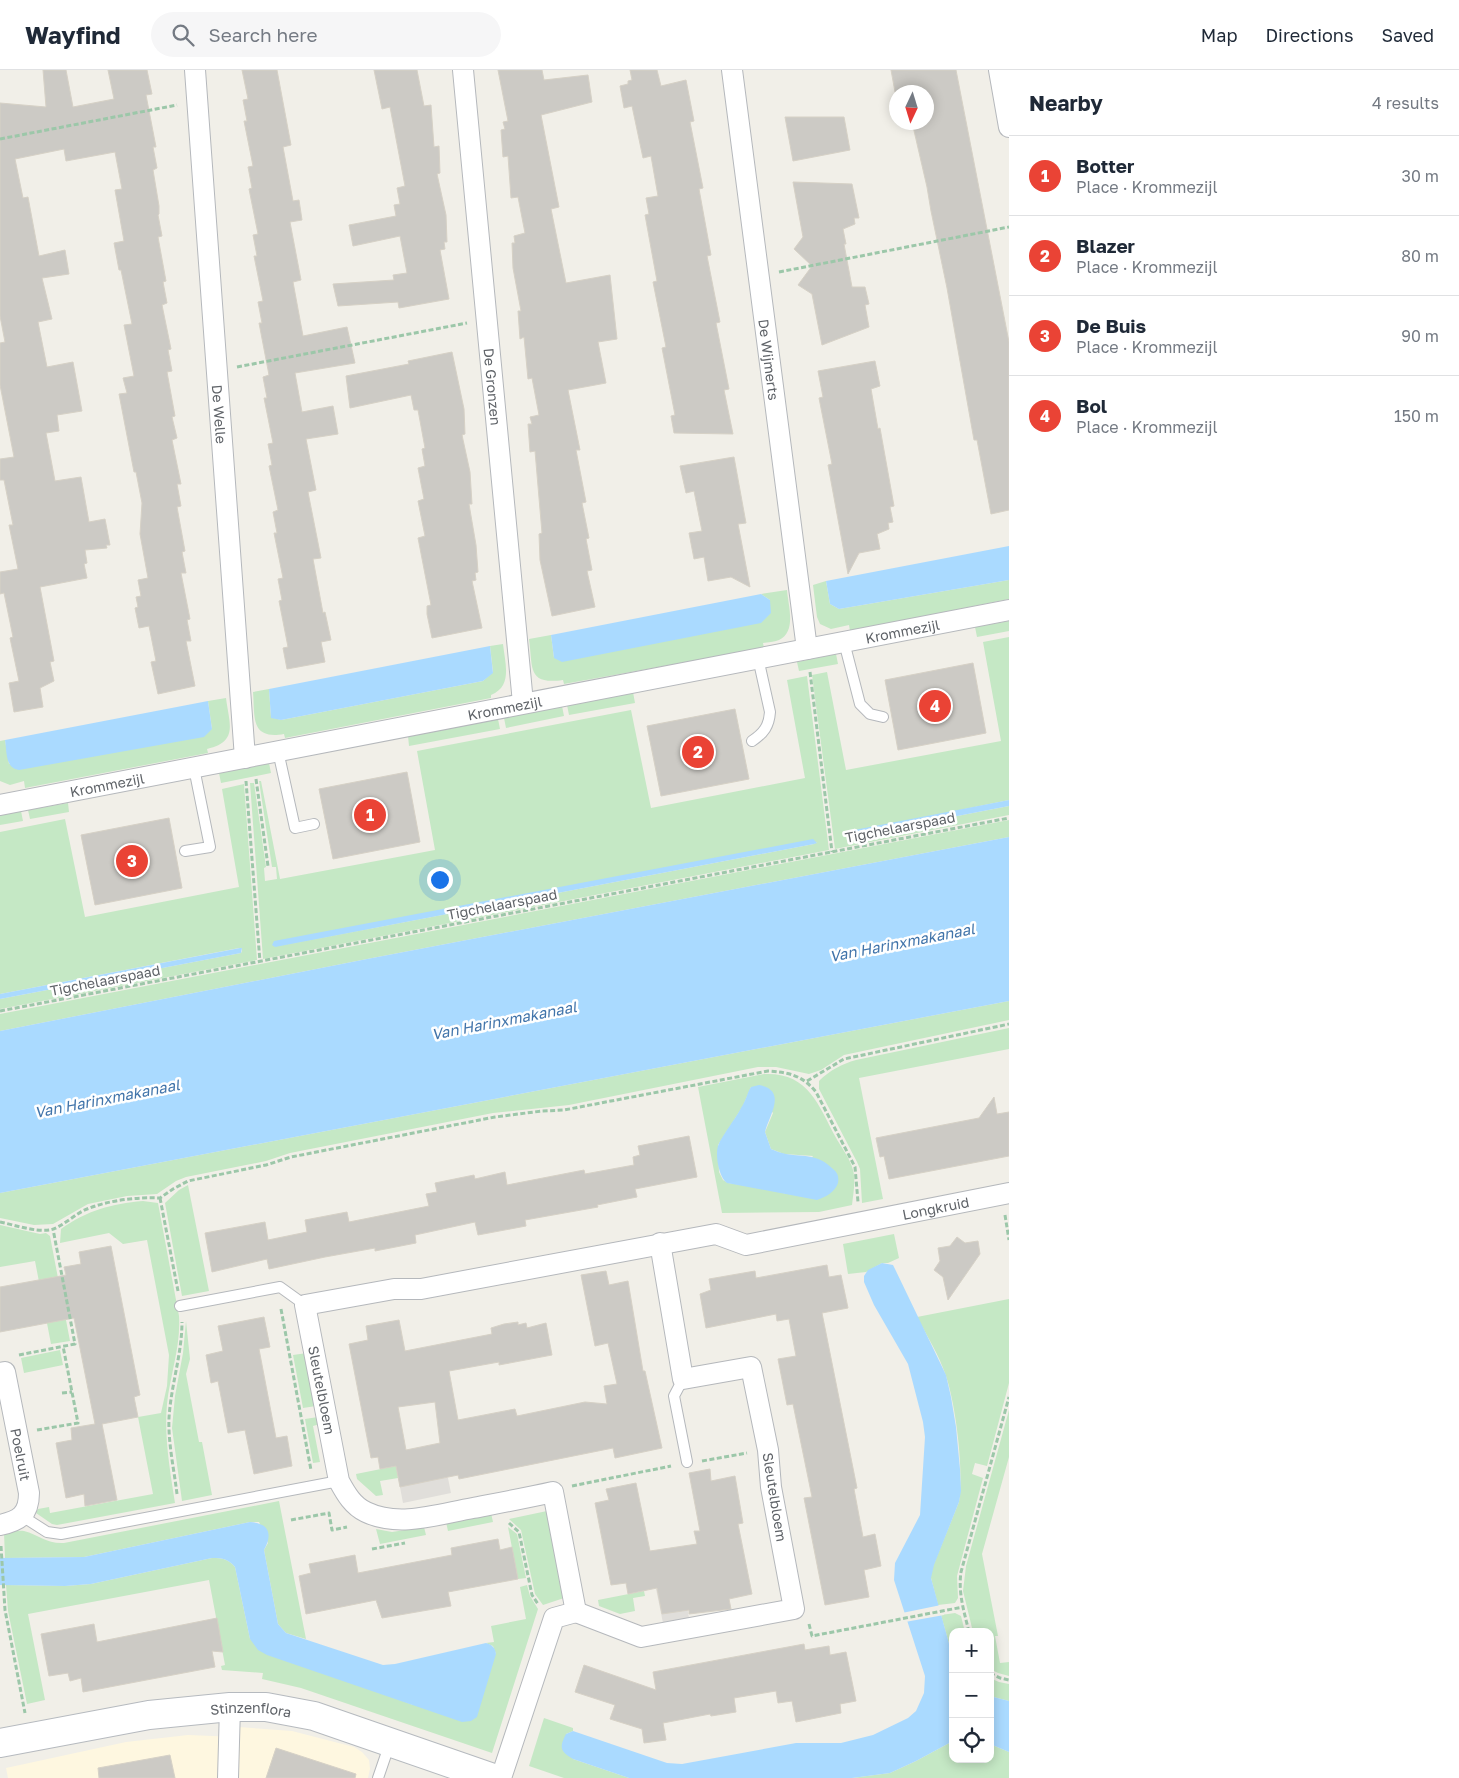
<!DOCTYPE html>
<html lang="en">
<head>
<meta charset="utf-8">
<style>
	body { margin:0; font-family:"Golos Text",sans-serif; background:#f6f6f7; color:#1f2937 }
	.controls { position:absolute; right:15px; bottom:15px; display:grid; overflow:hidden; border-radius:10px; box-shadow:0 2px 12px #0003 }
	.controls button { width:45px; height:45px; display:grid; place-items:center; padding:0; border:0; border-bottom:1px solid #e0e1e3; background:#fff; color:#1f2937; font:25px sans-serif }
	.compass { position:absolute; left:889px; top:15px; width:45px; height:45px; border-radius:50%; background:#fff; box-shadow:0 2px 12px #0003; rotate:184deg }
	.you { position:absolute; left:439px; top:809px; width:18px; height:18px; margin:-12px; border:4px solid #fff; border-radius:50%; background:#1a73e8; box-shadow:0 0 0 8px #1a73e833 }
	.badge { display:grid; place-items:center; width:32px; height:32px; border-radius:50%; background:#ea4335; color:#fff; font-size:16px; font-weight:700 }
	.pin { position:absolute; translate:-50% -50%; border:2px solid #fff; box-shadow:0 1px 5px #0006 }
	.list { margin:0; padding:0; list-style:none }
	h2 { display:flex; justify-content:space-between; align-items:center; height:65px; margin:0; padding:0 20px; font-size:21px }
	h2 small { font-size:16px; font-weight:400; color:#747a83 }
	.list li { display:grid; grid-template-columns:32px 1fr auto; gap:15px; align-items:center; box-sizing:border-box; height:80px; padding:0 20px; border-top:1px solid #e0e1e3 }
	.list b { display:block; font-size:19px; white-space:nowrap }
	.list p { margin:0; font-size:16px; white-space:nowrap; color:#747a83 }
	.list em { font-size:16px; font-style:normal; color:#747a83 }
	.icon { flex:none; width:28px; height:28px; fill:none; stroke:currentColor; stroke-width:2; stroke-linecap:round; stroke-linejoin:round }
	.map { position:relative; flex:none; width:1009px; height:1708px; overflow:hidden }
	header { display:flex; align-items:center; gap:30px; box-sizing:border-box; height:70px; padding:0 25px; background:#fff; border-bottom:1px solid #e0e1e3 }
	header strong { font-size:24px }
	nav { display:flex; gap:28px; margin-inline-start:auto; font-size:18px }
	.search { width:350px; height:45px; background:#f6f6f7; display:flex; align-items:center; gap:12px; box-sizing:border-box; padding:0 18px; border-radius:28px; color:#747a83; font-size:19px }
	main { display:flex }
	aside { flex:1; background:#fff }
	.map>svg:first-child { display:block }
</style>
</head>
<body>
<header>
<strong>Wayfind</strong>
<div class="search"><svg class="icon" aria-label="search" viewBox="0 0 24 24"><circle cx="10" cy="10" r="6"/><path d="M15 15l6 6"/></svg>Search here</div>
<nav><a>Map</a><a>Directions</a><a>Saved</a></nav>
</header>
<main>
<div class="map">
<svg width="1009" height="1708" viewBox="0 0 1009 1708">
	<rect width="100%" height="100%" fill="#f1efe8"/>
	<path fill="#fef7e0" d="M238 1657 292 1661 354 1677 362 1682 369 1690 370 1699 368 1708H8L6 1698 126 1672 188 1665 237 1667Z"/>
	<path fill="#e0deda" d="M438 1388 442 1408H448L451 1423 403 1433 396 1396Z
		M683 1514 689 1548 663 1553 656 1519Z"/>
	<path fill="#c5e8c5" fill-rule="evenodd" d="M1009 510V529L850 561 849 555 831 559 820 554 817 547 813 515 826 511 830 534 839 539Z
		M787 520C788 535 797 562 779 570 774 572 768 572 763 573L764 578 564 614 563 610C527 615 533 598 529 569L551 565 554 588 770 530 761 524Z
		M1009 551V561L977 567 975 557Z
		M1009 567V730L847 763 849 767 1009 736V745L835 779 812 605 827 602 846 700 1001 671 983 572Z
		M503 574C505 593 513 616 491 625V628L285 668 284 664C250 670 255 647 253 622L269 619 271 647 281 650 483 611 493 602 490 576Z
		M836 584 838 594 799 601 797 592Z
		M807 606 829 780 263 889 250 713H254L266 797 264 798 265 811 277 809 276 797H272L259 711H261L280 809 435 780 417 681 631 640 651 738 805 708 787 610ZM817 772 814 774 275 877Z
		M633 622 635 633 569 645 567 635Z
		M226 628C229 653 239 672 207 679L208 683 25 718 24 711 10 715 0 711V671L5 670 9 694 212 659 208 631Z
		M562 636 564 646 506 658 504 648Z
		M498 649 500 659 409 676 408 666Z
		M269 693 271 703 221 713 219 703Z
		M244 714 257 890 0 939V929L241 883 242 881V878H239L0 924V762L65 749 85 847 239 817 222 719Z
		M68 733 69 742 30 749 28 740Z
		M21 741 23 751 0 755V745Z
		M1009 750V767L367 889 0 961V944Z
		M1009 931V950L844 985 821 1000 809 1004 776 997H758L569 1035 493 1043 290 1083 266 1091 186 1107 176 1111 157 1124 127 1126 88 1134 53 1154 34 1155 0 1148V1123Z
		M1009 958V979L859 1008 883 1129 862 1133 860 1099 857 1092 819 1019V1011C830 1000 842 994 856 990Z
		M764 1004C808 1002 818 1034 835 1066 841 1077 850 1088 853 1100 856 1111 853 1125 852 1135L819 1142 722 1143 698 1017ZM751 1017 773 1043 765 1062 771 1079 784 1084 813 1086 787 1124 763 1118 728 1113 723 1110 719 1102 718 1075 743 1036Z
		M188 1115 209 1221 182 1226 165 1133 179 1120Z
		M143 1131 158 1133 179 1246C181 1276 170 1305 167 1334 164 1367 170 1400 175 1433L57 1455 52 1454 36 1443 38 1439 49 1437 50 1443 153 1424 138 1347 161 1343 167 1316 169 1285 147 1170 123 1174 109 1163 60 1173 61 1159C88 1140 111 1134 143 1131Z
		M0 1155 40 1164 46 1163 50 1166 70 1271 51 1274 35 1191 0 1197Z
		M894 1164 899 1188 888 1193H882L866 1202 848 1204 843 1174Z
		M1009 1229V1313L987 1396 975 1393 972 1404 983 1408 957 1506 958 1528 955 1533 938 1535 931 1508V1501L959 1432C964 1401 956 1336 946 1306 939 1285 927 1266 917 1247Z
		M186 1251 190 1289 186 1304 199 1372H202L212 1425 182 1431 172 1358 175 1326 183 1283Z
		M60 1280 63 1295 24 1303 21 1288Z
		M307 1283 316 1336 303 1338 293 1285Z
		M1009 1340V1387L982 1484 998 1566H995L1000 1593 1009 1592V1606L998 1603 990 1599V1562H973L963 1521 966 1496Z
		M318 1347 320 1354 313 1356 320 1392 313 1393 305 1349Z
		M396 1396 398 1408 380 1411 383 1425 376 1426 357 1409 356 1404Z
		M279 1431 306 1569 286 1563 278 1554 264 1480 268 1473 259 1452H250L84 1487 5 1488 4 1463C11 1462 18 1460 24 1461 39 1465 47 1474 64 1473Z
		M547 1441 564 1528 543 1535 535 1524 521 1460 509 1449Z
		M491 1443 493 1452 448 1461 446 1452Z
		M424 1457 426 1465 380 1474 376 1459 392 1462Z
		M508 1457 517 1464 526 1508 518 1509Z
		M212 1488C223 1488 228 1489 235 1497L250 1569 413 1635 496 1584 493 1576 486 1573 494 1572 491 1556 526 1549 520 1517 527 1515 530 1526 538 1539 492 1683 301 1618 262 1609 263 1603 222 1600 221 1596 225 1595 209 1510 28 1544 45 1630 27 1634 8 1541 6 1515 65 1516 91 1514Z
		M644 1521 645 1526 633 1528 635 1541 620 1544 599 1536 598 1530Z
		M955 1543 961 1546 965 1562H953V1588L941 1545Z
		M990 1608 999 1612 1009 1614V1631L990 1626Z
		M544 1648 573 1658V1661L566 1664 573 1689 629 1708H564L529 1696Z
		M953 1671V1689H990V1674L1009 1682V1708H852L890 1703 916 1691Z"/>
	<path fill="#aadaff" d="M1009 476V510L839 539 830 534 826 511Z
		M761 524 770 530 771 543 761 553 562 592 554 588 551 565Z
		M490 576 493 603 483 611 281 650 271 648 269 619Z
		M208 631 212 659 204 667 19 700C5 698 7 682 5 670Z
		M1009 730V736L849 767 847 766 849 761Z
		M1009 767V931L0 1123V961L367 889Z
		M813 769 817 773 814 774 275 877 272 875 274 871Z
		M240 878H242L241 883 0 929V924Z
		M759 1015C788 1020 769 1046 765 1062L771 1079C776 1081 781 1083 786 1084 806 1087 818 1084 833 1099 838 1103 839 1107 838 1113 835 1122 826 1127 817 1130L727 1113C719 1107 715 1086 718 1076 721 1067 736 1048 741 1038 746 1031 747 1023 751 1017Z
		M882 1193 893 1195 895 1199 946 1305 951 1327 956 1357 960 1399 961 1421 959 1432 934 1495 931 1508 953 1588V1671L916 1691 890 1703 852 1708H629L573 1689C560 1682 559 1677 566 1664L573 1661 667 1693 682 1694 796 1673H841L873 1665 908 1648 916 1641 924 1623 925 1606 894 1510 895 1493 920 1445 925 1367 923 1352 908 1294 874 1235 864 1212V1206L868 1200Z
		M250 1452C269 1453 273 1464 264 1480L278 1554 286 1563 383 1595 395 1594 486 1573C492 1575 495 1577 496 1584L477 1647 471 1651 462 1652 267 1585 258 1580 250 1569 235 1497C228 1489 223 1488 212 1488L91 1514 65 1516 0 1515V1488L84 1487Z
		M990 1626 1009 1631V1682L990 1674Z"/>
	<path fill="#f1efe8" d="M941 1535 944 1545 905 1552 902 1543Z"/>
	<path fill="#cccac5" stroke="#d6d1c6" fill-rule="evenodd" d="M43 0H66L73 37 114 29 108 0H147L152 24 146 25 156 77H153L157 98 153 100 159 136V144L158 145 162 166 158 167 166 211 163 212 167 233 162 235 171 279 168 280 172 301 167 302 175 346 172 347 177 368 172 370 181 414H177L181 436 177 437 185 481 182 482 186 503H181L190 549 187 550 191 571H186L195 616 158 624 151 592 156 591 149 556 139 558 135 538 138 537 136 527 141 526 138 510 148 508 140 464 142 433 136 402H134L119 324 127 323 123 308 134 306 124 255 132 254 121 200H119L114 173 124 171 115 120 122 119 115 82 66 91 64 79 15 89 23 128 28 127 39 186 65 180 69 204 42 208 52 249 38 252 47 297 73 292 82 341 57 345 59 361 46 363 55 411 81 407 89 452 105 449 110 475H106L107 478 85 480 87 493 84 494 87 508 40 517 54 591 50 592 54 611 40 618 43 637 14 642 9 613 19 611 10 568 13 567 4 523 0 524V502L18 499 9 455H13L4 410H0V389L14 387 0 315V273L5 272 0 246V33L46 37Z
		M242 0H277L291 75 283 77 293 131 299 130 302 150 290 152 301 210 293 212 303 266 347 257 355 293 295 303 302 342 333 336 338 364 306 369 316 420 308 422 321 488 313 489 323 543 325 542 331 570 321 572 325 592 287 599 283 578 288 577 279 531 282 530 278 509 283 508 274 463H277L273 442 278 440 269 396 272 395 268 374 273 373 264 328H267L263 307 269 305 259 253H262L258 232 263 231 254 186H257L253 165 258 164 249 119 252 118 248 97 253 96 244 51H247L243 30 248 29Z
		M374 0H417L424 36 431 35 434 77 439 76 440 103 437 104 446 145 447 172H444L445 179 440 180 449 229 399 238 398 232 338 236 333 214 394 210 393 205 407 203 400 166 353 176 349 155 396 146 394 135 400 134 397 118 405 116 390 37 382 39Z
		M498 0H542L544 10 588 5 592 32 541 45 559 137 551 139 566 213 610 205 617 269 598 272 606 313 568 320 580 380H576L586 432 582 433 589 468 586 469 592 500 587 501 595 537 552 546 540 490 539 464 542 463 535 381 530 382 528 354H532L530 347 539 345 532 308 528 309 524 267 520 269 518 241H521L513 198 512 173H515L514 166 525 163 518 127 511 128 508 86 503 87 501 60 505 59 503 52 508 51Z
		M630 0H657L661 16 686 10 694 51 690 52 703 118 699 119 711 185 707 186 720 252 716 253 729 319 724 320 733 364 674 363 671 346 675 345 662 278 666 277 653 212 657 211 645 145 649 144 646 128 658 126 651 86 643 88 632 36 624 38 620 16 628 14V11L632 10Z
		M891 0H956L1009 272V440L991 444 977 370H974L947 218 931 141 927 117 912 52H926V22H906V20L895 22Z
		M785 47H844L850 80 793 91Z
		M793 112 852 114 859 148H854L855 154 843 159 846 174H844L852 217H865L869 234 865 235 869 257 822 275 812 224 798 215 812 196 794 179 803 167Z
		M452 282 464 339 465 364 462 365 470 402 472 434H469L476 475 478 502 475 503 476 510 472 511 482 558 432 568 427 544V536L431 535 418 468 425 466 418 431 424 429 418 398 425 396 422 379 425 378 418 340H414L411 325 350 338 346 306 409 294 408 291Z
		M875 291 880 316 871 319 878 359 880 358 894 436 890 437 893 452 888 453 889 459 877 464 880 479 859 483 848 504 828 395 832 394 819 328 823 327 818 301Z
		M734 387 746 453 738 454 750 517 731 507 708 511 704 487 694 489 689 463 702 461 694 421 686 423 680 396Z
		M973 593 986 663 898 680 885 610Z
		M735 639 749 709 661 726 647 656Z
		M407 702 420 772 333 789 319 719Z
		M169 748 182 818 95 835 81 765Z
		M994 1027 997 1044 1009 1042V1086L889 1109 884 1086 880 1087 876 1068 979 1048Z
		M689 1066 697 1107 635 1119 637 1127 597 1135 598 1137 525 1150 526 1156 478 1165 475 1152 415 1165 416 1173 375 1181V1178L325 1187 269 1199 267 1189 212 1202 205 1163 265 1152 268 1170 307 1162 305 1150 347 1142 349 1152 429 1136 426 1124 437 1122 435 1113 474 1105 475 1109 505 1102 507 1115 584 1100 585 1104 634 1095 633 1087 640 1085 638 1076Z
		M957 1167 965 1173 978 1171 980 1184 948 1230 943 1207 934 1200 940 1191 938 1178 950 1176Z
		M111 1176 140 1325 134 1327 138 1347 102 1354 117 1430 85 1436 84 1424 66 1428 56 1373 72 1370 71 1358 95 1354 74 1248 0 1262V1217L66 1205 64 1197 81 1194 79 1182Z
		M827 1195 829 1207 841 1205 848 1238 822 1243 857 1418 854 1419 863 1467 875 1464 881 1496 864 1500 869 1527 825 1535 804 1428 812 1427 793 1334 787 1335 778 1289 796 1286 789 1249 777 1251 776 1244 706 1258 700 1224 711 1220 709 1209 755 1201 756 1208Z
		M606 1201 609 1215 628 1211 643 1301H645L662 1378 615 1388 613 1378 459 1409 458 1405 400 1417 396 1396 380 1399 378 1387 371 1388 349 1274 368 1270 366 1256 399 1250 405 1281 492 1264 491 1258 504 1254 518 1252V1255L526 1253 527 1258 546 1253 552 1285 499 1295V1292L449 1301 458 1350 515 1339 517 1346 585 1332 607 1334 604 1316 617 1314 608 1273 595 1276 581 1205ZM435 1332 440 1373 406 1380 398 1337Z
		M264 1247 270 1277 259 1279 276 1368 287 1366 292 1396 254 1404 245 1360 228 1363 218 1311 211 1313 206 1285 223 1281 218 1256Z
		M710 1399 711 1411 735 1406 743 1453 738 1454 752 1524 729 1529 731 1539 689 1544V1540L662 1544 657 1518 628 1524 626 1513 611 1515 595 1433 609 1430 606 1419 636 1413 650 1481 697 1474 694 1461H700L689 1403Z
		M498 1469 500 1480 512 1477 518 1509 448 1522 451 1536 382 1548 376 1530 306 1544 299 1506 311 1503 309 1494 355 1485 358 1503 452 1485 451 1478Z
		M217 1548 223 1582 212 1581 215 1597 83 1622 81 1608 70 1611 68 1603 49 1606 41 1564 94 1554 97 1572Z
		M804 1574 805 1580 829 1576 830 1585 846 1582 856 1631 840 1634 841 1643 796 1652 792 1631 778 1633 776 1621 734 1628 736 1642 711 1646 710 1644 663 1653 666 1670 644 1673 642 1659 610 1649 615 1635 575 1622 584 1595 656 1620 653 1602Z
		M276 1678 356 1704 355 1708H266Z
		M170 1685 175 1708H99L98 1698Z"/>
	<g fill="none" stroke-linecap="round" stroke-linejoin="round">
		<g stroke="#b5b8bc" stroke-width="12">
			<path id="lane" d="M844 572 860 634 870 644 883 647
				M752 671C764 663 769 656 770 642L758 588
				M278 681 295 758 314 754
				M185 781 210 777 194 698
				M180 1236 280 1217 305 1235
				M683 1309 674 1326 687 1392
				M22 1446 47 1462 61 1464 339 1411
				M378 1708 390 1673"/>
		</g>
		<g stroke="#b5b8bc" stroke-width="22">
			<g id="street">
				<path id="s1" d="M195 0 245 688"/>
				<path id="s2" d="M463 0 523 633"/>
				<path id="s3" d="M732 0 807 579"/>
				<path d="M999 0 1009 57"/>
				<path id="s4" d="M0 735 1009 540"/>
				<path id="s5" d="M0 1303 5 1302 29 1423C29 1445 19 1451 0 1455"/>
				<path d="M576 1542 641 1567 794 1539 771 1417 768 1380 751 1297 683 1309 660 1173"/>
				<path d="M228 1708 230 1637"/>
				<path id="s6" d="M501 1708 554 1548 576 1542 553 1422C526 1428 499 1433 473 1438 439 1444 399 1458 366 1442 353 1436 346 1424 339 1411L305 1235 394 1219H421L716 1164 746 1175 1009 1123"/>
			</g>
		</g>
		<g stroke="#b6babf" stroke-width="30">
			<g id="secondary">
				<path id="s7" d="M0 1673 149 1645 230 1637H266L314 1646 493 1708"/>
			</g>
		</g>
		<path stroke="#9cc7a9" stroke-width="3" stroke-dasharray="5 2.5" stroke-linecap="butt" d="M0 69 177 35
			M779 202 1009 157
			M237 297 467 253
			M810 602 832 782
			M256 709 268 796
			M246 711 260 892
			M0 941 1009 748
			M807 1011 844 989 1009 954
			M160 1128 178 1221
			M1005 1145 1009 1170
			M0 1152C15 1155 34 1162 50 1160 61 1158 76 1143 87 1139 110 1130 136 1127 160 1128L173 1119 188 1111 266 1095 291 1087 495 1047 542 1041 564 1040 768 1001C789 1002 803 1006 816 1022L855 1097 858 1132
			M281 1239 311 1400
			M19 1285 75 1274 53 1159
			M62 1323 72 1322
			M37 1360 78 1353 63 1276
			M702 1391 747 1383
			M572 1416 671 1396
			M177 1424C174 1399 168 1373 169 1348 171 1315 182 1284 182 1252
			M291 1450 329 1443 332 1460 347 1457
			M509 1453 519 1462 532 1525 538 1534
			M1 1476 5 1540 25 1643
			M372 1479 405 1473
			M809 1554 812 1566 963 1537
			M969 1562C964 1541 958 1523 961 1502L1009 1327
			M990 1603 1000 1608 1009 1610"/>
		<use href="#lane" stroke="#fff" stroke-width="10"/>
		<use href="#street" stroke="#fff" stroke-width="20"/>
		<use href="#secondary" stroke="#fff" stroke-width="28"/>
	</g>
	<g text-anchor="middle" dominant-baseline="central" stroke-width="5" stroke-linejoin="round" paint-order="stroke">
		<g font-size="14" fill="#5f6368" stroke="#fff">
			<text stroke="none"><textPath href="#s3" startOffset="292">De Wijmerts</textPath></text>
			<text stroke="none"><textPath href="#s2" startOffset="318">De Gronzen</textPath></text>
			<text stroke="none"><textPath href="#s1" startOffset="345">De Welle</textPath></text>
			<text stroke="none"><textPath href="#s4" startOffset="919">Krommezijl</textPath></text>
			<text stroke="none"><textPath href="#s4" startOffset="514">Krommezijl</textPath></text>
			<text stroke="none"><textPath href="#s4" startOffset="109">Krommezijl</textPath></text>
			<text transform="translate(900 757) rotate(-11)">Tigchelaarspaad</text>
			<text transform="translate(502 834) rotate(-11)">Tigchelaarspaad</text>
			<text transform="translate(105 910) rotate(-11)">Tigchelaarspaad</text>
			<text stroke="none"><textPath href="#s6" startOffset="1368">Longkruid</textPath></text>
			<text transform="translate(322 1320) rotate(79)">Sleutelbloem</text>
			<text stroke="none"><textPath href="#s5" startOffset="89">Poelruit</textPath></text>
			<text transform="translate(775 1427) rotate(81)">Sleutelbloem</text>
			<text stroke="none"><textPath href="#s7" startOffset="254">Stinzenflora</textPath></text>
		</g>
		<g font-size="15" font-style="italic" fill="#4174aa" stroke="#fff">
			<text transform="translate(902 872) rotate(-11)">Van Harinxmakanaal</text>
			<text transform="translate(504 950) rotate(-11)">Van Harinxmakanaal</text>
			<text transform="translate(107 1028) rotate(-11)">Van Harinxmakanaal</text>
		</g>
	</g>
</svg>
<div class="controls">
<button>+</button>
<button>−</button>
<button><svg class="icon" aria-label="locate" viewBox="0 0 24 24"><circle cx="12" cy="12" r="6"/><path d="M12 2v4M12 18v4M2 12h4M18 12h4"/></svg></button>
</div>
<svg class="compass" viewBox="-18 -18 36 36"><path d="M0-13l5 13h-10z" fill="#e53935"/><path d="M0 13l5-13h-10z" fill="#747a83"/></svg>
<div class="you"></div>
<div class="pin badge" style="left:370px;top:745px">1</div>
<div class="pin badge" style="left:698px;top:682px">2</div>
<div class="pin badge" style="left:132px;top:791px">3</div>
<div class="pin badge" style="left:935px;top:636px">4</div>
</div>
<aside>
<h2>Nearby<small>4 results</small></h2>
<ul class="list">
<li><span class="badge">1</span><div><b>Botter</b><p>Place · Krommezijl</p></div><em>30 m</em></li>
<li><span class="badge">2</span><div><b>Blazer</b><p>Place · Krommezijl</p></div><em>80 m</em></li>
<li><span class="badge">3</span><div><b>De Buis</b><p>Place · Krommezijl</p></div><em>90 m</em></li>
<li><span class="badge">4</span><div><b>Bol</b><p>Place · Krommezijl</p></div><em>150 m</em></li>
</ul>
</aside>
</main>
</body>
</html>
